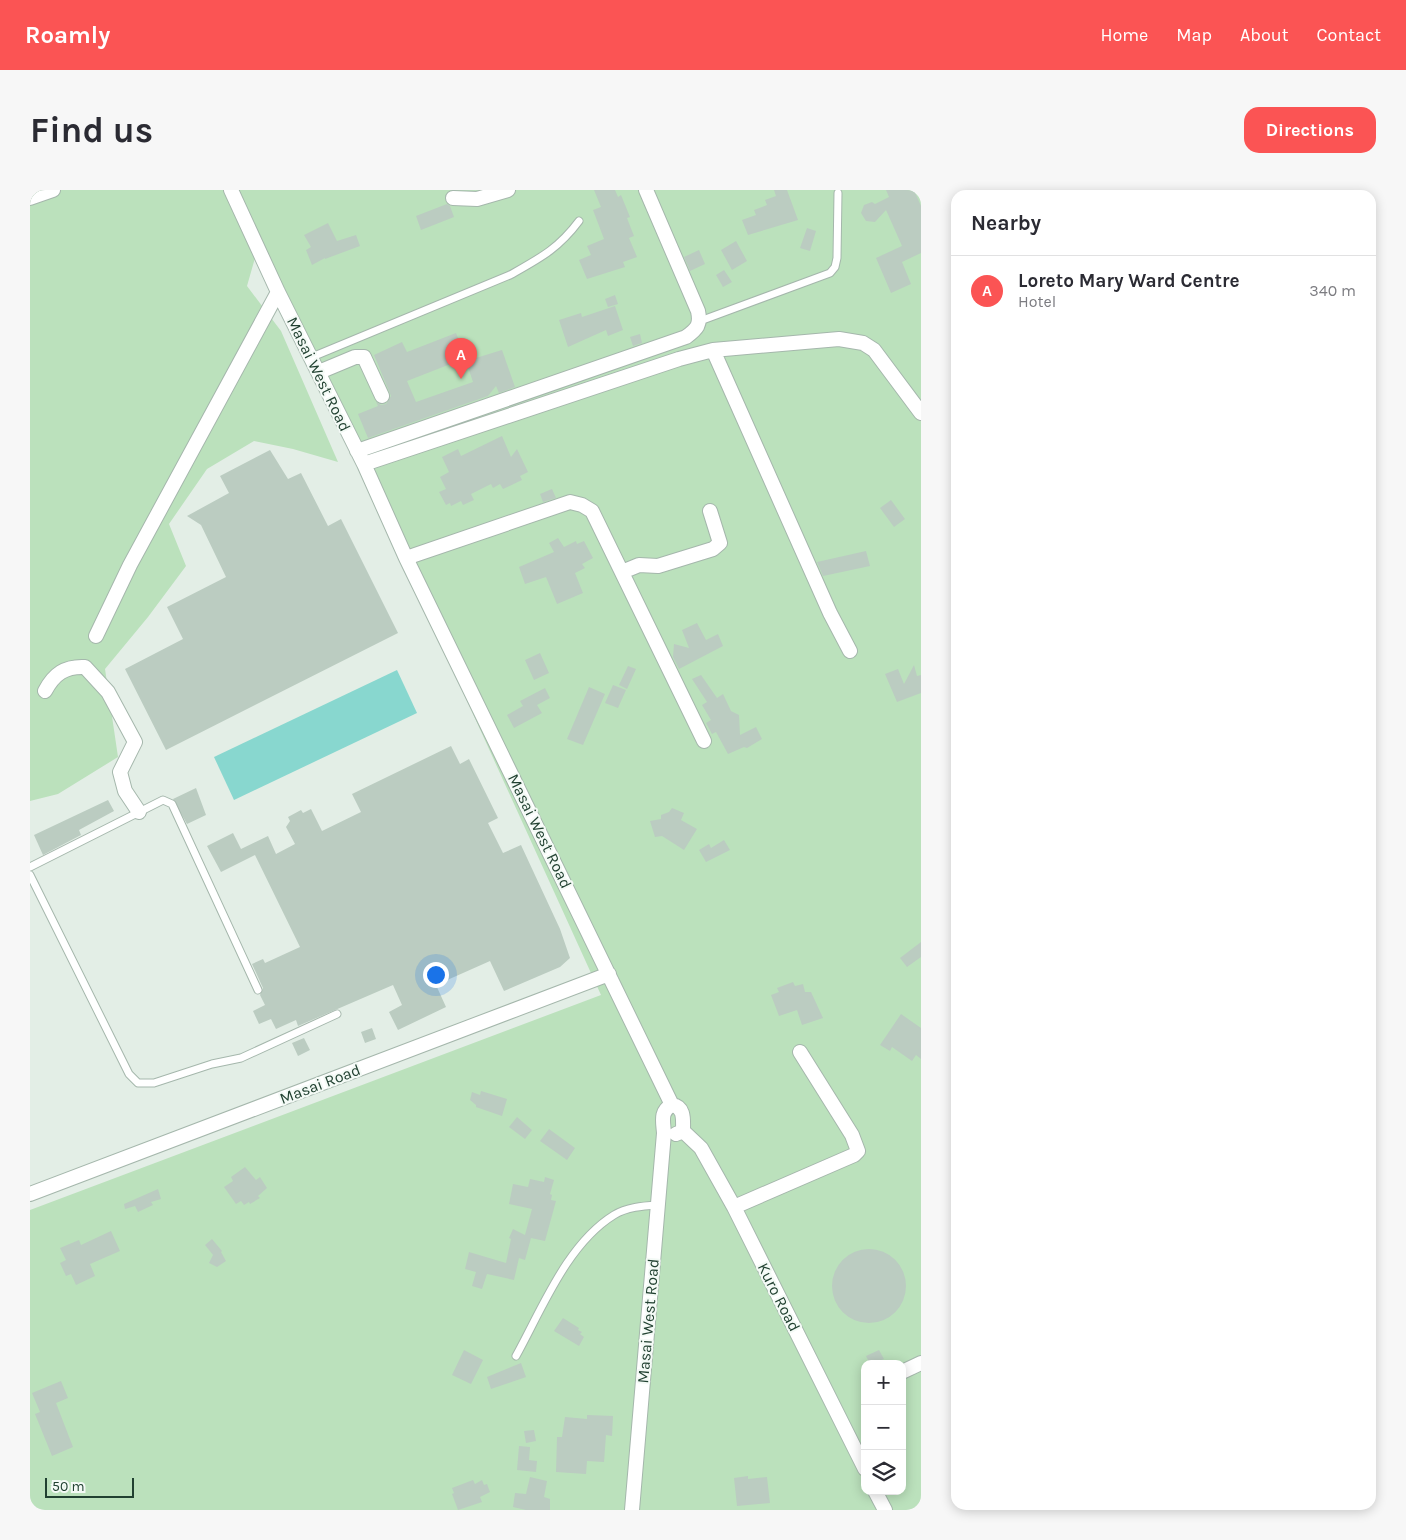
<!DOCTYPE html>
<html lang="en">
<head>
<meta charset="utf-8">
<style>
	body { margin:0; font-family:Karla,sans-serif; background:#f7f7f7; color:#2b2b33 }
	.controls { position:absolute; right:15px; bottom:15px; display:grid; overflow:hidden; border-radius:10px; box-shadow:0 2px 12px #0003 }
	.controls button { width:45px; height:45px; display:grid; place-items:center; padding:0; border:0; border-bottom:1px solid #e1e1e2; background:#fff; color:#2b2b33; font:25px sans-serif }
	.scale { position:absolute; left:15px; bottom:12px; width:89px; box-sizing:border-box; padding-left:5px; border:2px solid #214131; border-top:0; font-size:14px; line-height:18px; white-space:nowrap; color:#214131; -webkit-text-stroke:4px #f4faf6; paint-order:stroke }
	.you { position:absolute; left:405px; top:784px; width:18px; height:18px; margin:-12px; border:4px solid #fff; border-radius:50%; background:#1a73e8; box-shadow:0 0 0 8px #1a73e833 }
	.badge { display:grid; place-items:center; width:32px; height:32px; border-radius:50%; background:#fb5454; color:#fff; font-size:16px; font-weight:700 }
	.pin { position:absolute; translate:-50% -41px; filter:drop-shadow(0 1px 2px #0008) }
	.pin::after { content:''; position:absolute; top:26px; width:18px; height:15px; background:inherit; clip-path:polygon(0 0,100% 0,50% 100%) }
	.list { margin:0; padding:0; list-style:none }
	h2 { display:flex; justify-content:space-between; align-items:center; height:65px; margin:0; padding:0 20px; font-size:21px }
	h2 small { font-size:16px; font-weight:400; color:#7c7c81 }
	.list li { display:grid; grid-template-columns:32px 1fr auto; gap:15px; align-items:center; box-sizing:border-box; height:70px; padding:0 20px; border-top:1px solid #e1e1e2 }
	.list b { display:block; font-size:19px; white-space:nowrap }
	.list p { margin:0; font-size:16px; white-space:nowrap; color:#7c7c81 }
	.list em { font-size:16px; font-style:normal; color:#7c7c81 }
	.icon { flex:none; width:28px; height:28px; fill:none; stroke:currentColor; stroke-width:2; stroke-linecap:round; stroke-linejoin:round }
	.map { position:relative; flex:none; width:891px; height:1320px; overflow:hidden; border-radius:15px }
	header { display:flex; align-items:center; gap:30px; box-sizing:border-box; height:70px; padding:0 25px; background:#fb5454; color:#fff }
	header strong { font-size:24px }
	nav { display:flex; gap:28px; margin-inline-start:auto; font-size:18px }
	.intro { display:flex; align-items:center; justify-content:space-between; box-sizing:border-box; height:120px; padding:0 30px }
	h1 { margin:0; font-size:35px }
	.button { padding:12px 22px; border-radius:15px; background:#fb5454; color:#fff; font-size:18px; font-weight:700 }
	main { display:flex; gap:30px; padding:0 30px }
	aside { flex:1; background:#fff; border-radius:15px; box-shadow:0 2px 12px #0003 }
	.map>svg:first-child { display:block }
</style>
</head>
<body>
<header>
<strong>Roamly</strong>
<nav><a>Home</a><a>Map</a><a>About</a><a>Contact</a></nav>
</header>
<div class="intro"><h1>Find us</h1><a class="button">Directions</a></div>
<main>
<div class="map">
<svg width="891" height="1320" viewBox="0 0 891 1320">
	<rect width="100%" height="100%" fill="#e3eee6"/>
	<path fill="#bbe1bc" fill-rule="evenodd" d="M0 0H891V1320H0V1020L571 805 229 54 217 96 251 141 308 272 263 259 224 251 177 279 139 334 156 376 118 427 75 479 88 567 28 604 0 611ZM835 1174H872V1301H835Z"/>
	<path fill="#88d7cf" d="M367 480 387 523 204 610 184 567Z"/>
	<path fill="#bbccc1" d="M564 0H585L588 7 591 5 600 27 597 28 604 46 599 48 607 67 593 72 595 77 557 89 549 70 561 65 557 56 574 49 563 20 571 17Z
		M744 0H757L768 30 718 45 712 30 726 25 724 20 737 15 735 10 746 6Z
		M856 0H884L891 16V63L872 72 881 94 861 103 846 68 872 56 856 20 845 32 836 31 831 23 834 15 842 12 845 14 859 7Z
		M417 14 420 16 424 27 391 40 386 26Z
		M298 33 307 51 326 45 330 56 295 69V68L282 75 276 60 281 57 274 45Z
		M777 38 786 41 780 61 770 58Z
		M706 51 717 71 702 80 691 60Z
		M669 60 675 74 660 81 654 67Z
		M694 80 702 92 693 97 686 85Z
		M585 105 588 114 578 117 575 109Z
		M585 116 593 140 578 146 576 140 538 157 529 130 551 123 552 127Z
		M426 143 436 168 377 191 386 212 443 192 436 171 472 160 485 197 469 203 466 196 458 206 338 248 328 224 348 216 346 212 351 215 356 214 361 206 344 165 372 152 377 162Z
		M610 144 612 153 603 156 600 147Z
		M472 246 481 267 487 259 498 282 490 286 492 290 473 299 470 294 463 298 461 294 441 304 444 310 433 315 431 311 421 316 420 313 416 315 409 302 416 299 410 287 419 282 412 267 428 259 431 266Z
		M240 260 258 289 271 283 298 336 311 329 368 443 136 560 95 479 153 449 137 417 196 387 171 335 157 326 199 303 190 286Z
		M522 299 526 308 513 312 510 304Z
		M861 310 875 329 864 337 850 318Z
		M528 348 534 357 546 351 547 354 554 351 563 368 552 374 555 378 545 383 553 403 527 414 516 387 495 394 489 377 524 362 519 353Z
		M836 361 840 376 793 386 787 372Z
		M667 433 676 450 688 444 693 456 649 479 643 467 644 454 659 458 652 440Z
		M510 463 519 483 504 490 495 470Z
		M884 475 887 486 891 485V503L867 512 855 484 868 479 874 494Z
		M598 476 606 479 597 499 589 495Z
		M671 485 687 508 693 504 701 521 709 525 710 545 726 537 732 549 717 558 714 557 698 564 686 542 682 544 676 533 681 530 672 515 677 512 662 489Z
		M583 495 596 500 588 518 575 513Z
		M559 497 575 504 553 555 537 549Z
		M515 498 520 508 507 515 512 523 484 538 477 525 493 516 490 511Z
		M421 556 430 574 439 569 468 628 458 633 473 663 491 655 530 739 540 768 530 777 474 801 460 771 406 795 416 817 368 840 359 822 372 815 363 795 268 836 266 830 246 839 241 829 229 834 223 821 235 815 230 805 233 798 222 774 233 769 235 773 270 757 225 665 191 682 177 656 203 643 211 659 238 646 246 664 265 654 256 637 260 631 258 627 271 620 273 623 281 619 292 641 331 622 322 604Z
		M166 598 176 625 157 634 143 609Z
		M78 610 84 621 49 640 51 645 13 665 4 645Z
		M642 618 654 623 651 630 667 639 654 660 632 646 625 647 620 631 631 629V625L639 622Z
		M694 650 700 660 676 672 669 660 679 654 681 658Z
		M891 752V767L877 777 870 768Z
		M763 792 765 796 773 794 775 802H781L793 828 772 835 767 820 749 826 741 805 749 802 747 798Z
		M871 824 891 838V869L886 865 882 871 862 857 860 861 850 855Z
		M342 838 346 849 335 853 331 842Z
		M274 848 280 860 268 866 262 853Z
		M451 901 477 909 472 926 446 917V915L440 910 442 902 450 905Z
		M487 927 502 940 495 949 479 937Z
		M519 939 545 958 537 970 510 951Z
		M215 977 226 990 230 987 237 998 228 1006 230 1008 220 1014 219 1012 214 1015 211 1011 206 1014 194 997 203 991 201 987Z
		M515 987 524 990 520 1004 522 1005 521 1010 526 1011 515 1051 501 1048 495 1070 489 1068 484 1090 457 1084 452 1099 442 1096 446 1082 435 1079 439 1062 476 1073 481 1049 479 1048 483 1039 495 1045 502 1019 479 1014 483 994 498 997 500 989 514 992Z
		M128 999 131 1009 121 1012 123 1015 108 1022 105 1016 95 1019 94 1014Z
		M81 1041 90 1061 60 1074 65 1086 46 1095 41 1084 36 1086 30 1073 36 1070 30 1058 49 1050 51 1055Z
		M182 1049 192 1061 191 1062 196 1071 187 1077 179 1073 183 1065 175 1055Z
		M802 1096a37 37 0 1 1 74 0a37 37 0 1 1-74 0Z
		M533 1128 549 1138 548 1140 552 1142 550 1144 554 1147 549 1156 524 1141Z
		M434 1160 453 1170 441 1194 422 1185Z
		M849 1160 854 1169 840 1174 836 1166Z
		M491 1173 496 1187 461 1199 457 1187Z
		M31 1191 38 1208 26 1213 43 1257 22 1266 5 1224 10 1222 2 1203Z
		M557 1225 583 1226 582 1246 576 1245 574 1272 557 1271 556 1284 526 1282 527 1247H532L535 1227 557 1229Z
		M504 1240 506 1251 496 1253 494 1241Z
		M489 1256 500 1257 499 1270 507 1271 506 1282 487 1280Z
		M718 1286V1289L737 1287 740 1313 707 1316 704 1288Z
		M500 1287 517 1291 514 1307 520 1309V1320H496L483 1317 485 1303 496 1304Z
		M443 1290 445 1294 452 1290 454 1295 457 1294 460 1302 450 1307 452 1312 428 1320 422 1304 424 1303 422 1298Z"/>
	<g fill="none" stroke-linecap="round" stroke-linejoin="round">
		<g stroke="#a5b7ac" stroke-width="9">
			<path id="service" d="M670 131 800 83 805 77 807 68 808 3
				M282 167 480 85C510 68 528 59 549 31
				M0 677 133 610 142 614 228 800
				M0 685 99 884 108 893H124L182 874 211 868 307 824
				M486 1166C512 1119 537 1054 584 1025 597 1017 613 1016 628 1015"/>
		</g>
		<g stroke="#a5b7ac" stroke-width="16">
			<path id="minor" d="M201 0 248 102 334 274 376 368 642 915
				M0 8 23 0
				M423 8 447 9 478 0
				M683 160 800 423 820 461
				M289 182 325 167H334L352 206
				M327 261 656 147C667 139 671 135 668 121L616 0
				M334 274 649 169 683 160 809 149 833 153 844 160 891 223
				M376 368 540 312 552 315 562 321 674 551
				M592 382 609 375 628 376 683 359 690 353 680 321
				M66 446 100 375 248 102
				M15 501C24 484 35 476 55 477L78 502 105 552 90 582 95 601 109 622
				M642 915C655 917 653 930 653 941L646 944
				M653 941 671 958 704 1017 835 1279
				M0 1004 579 784
				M704 1017 824 965 828 961 822 945 770 862
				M872 1182 891 1173
				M845 1301 855 1320
				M602 1320 634 943C633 931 630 921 642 915"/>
		</g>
		<use href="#service" stroke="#fff" stroke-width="7"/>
		<use href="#minor" stroke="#fff" stroke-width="14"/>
	</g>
	<g text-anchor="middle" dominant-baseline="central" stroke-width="4" stroke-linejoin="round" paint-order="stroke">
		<g font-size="16" fill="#214131" stroke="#f4faf6">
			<text transform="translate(289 184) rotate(64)">Masai West Road</text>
			<text transform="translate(510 641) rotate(64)">Masai West Road</text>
			<text transform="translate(290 894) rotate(-21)">Masai Road</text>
			<text transform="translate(749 1107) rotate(63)">Kuro Road</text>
			<text transform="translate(618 1131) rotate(-85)">Masai West Road</text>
		</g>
	</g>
</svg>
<div class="controls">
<button>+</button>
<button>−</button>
<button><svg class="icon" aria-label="layers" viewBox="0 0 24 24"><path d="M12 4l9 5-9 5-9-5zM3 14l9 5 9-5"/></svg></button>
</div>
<div class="scale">50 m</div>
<div class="you"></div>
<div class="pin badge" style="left:431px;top:189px">A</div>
</div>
<aside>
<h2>Nearby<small></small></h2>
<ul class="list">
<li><span class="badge">A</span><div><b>Loreto Mary Ward Centre</b><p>Hotel</p></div><em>340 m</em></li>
</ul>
</aside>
</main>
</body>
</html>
